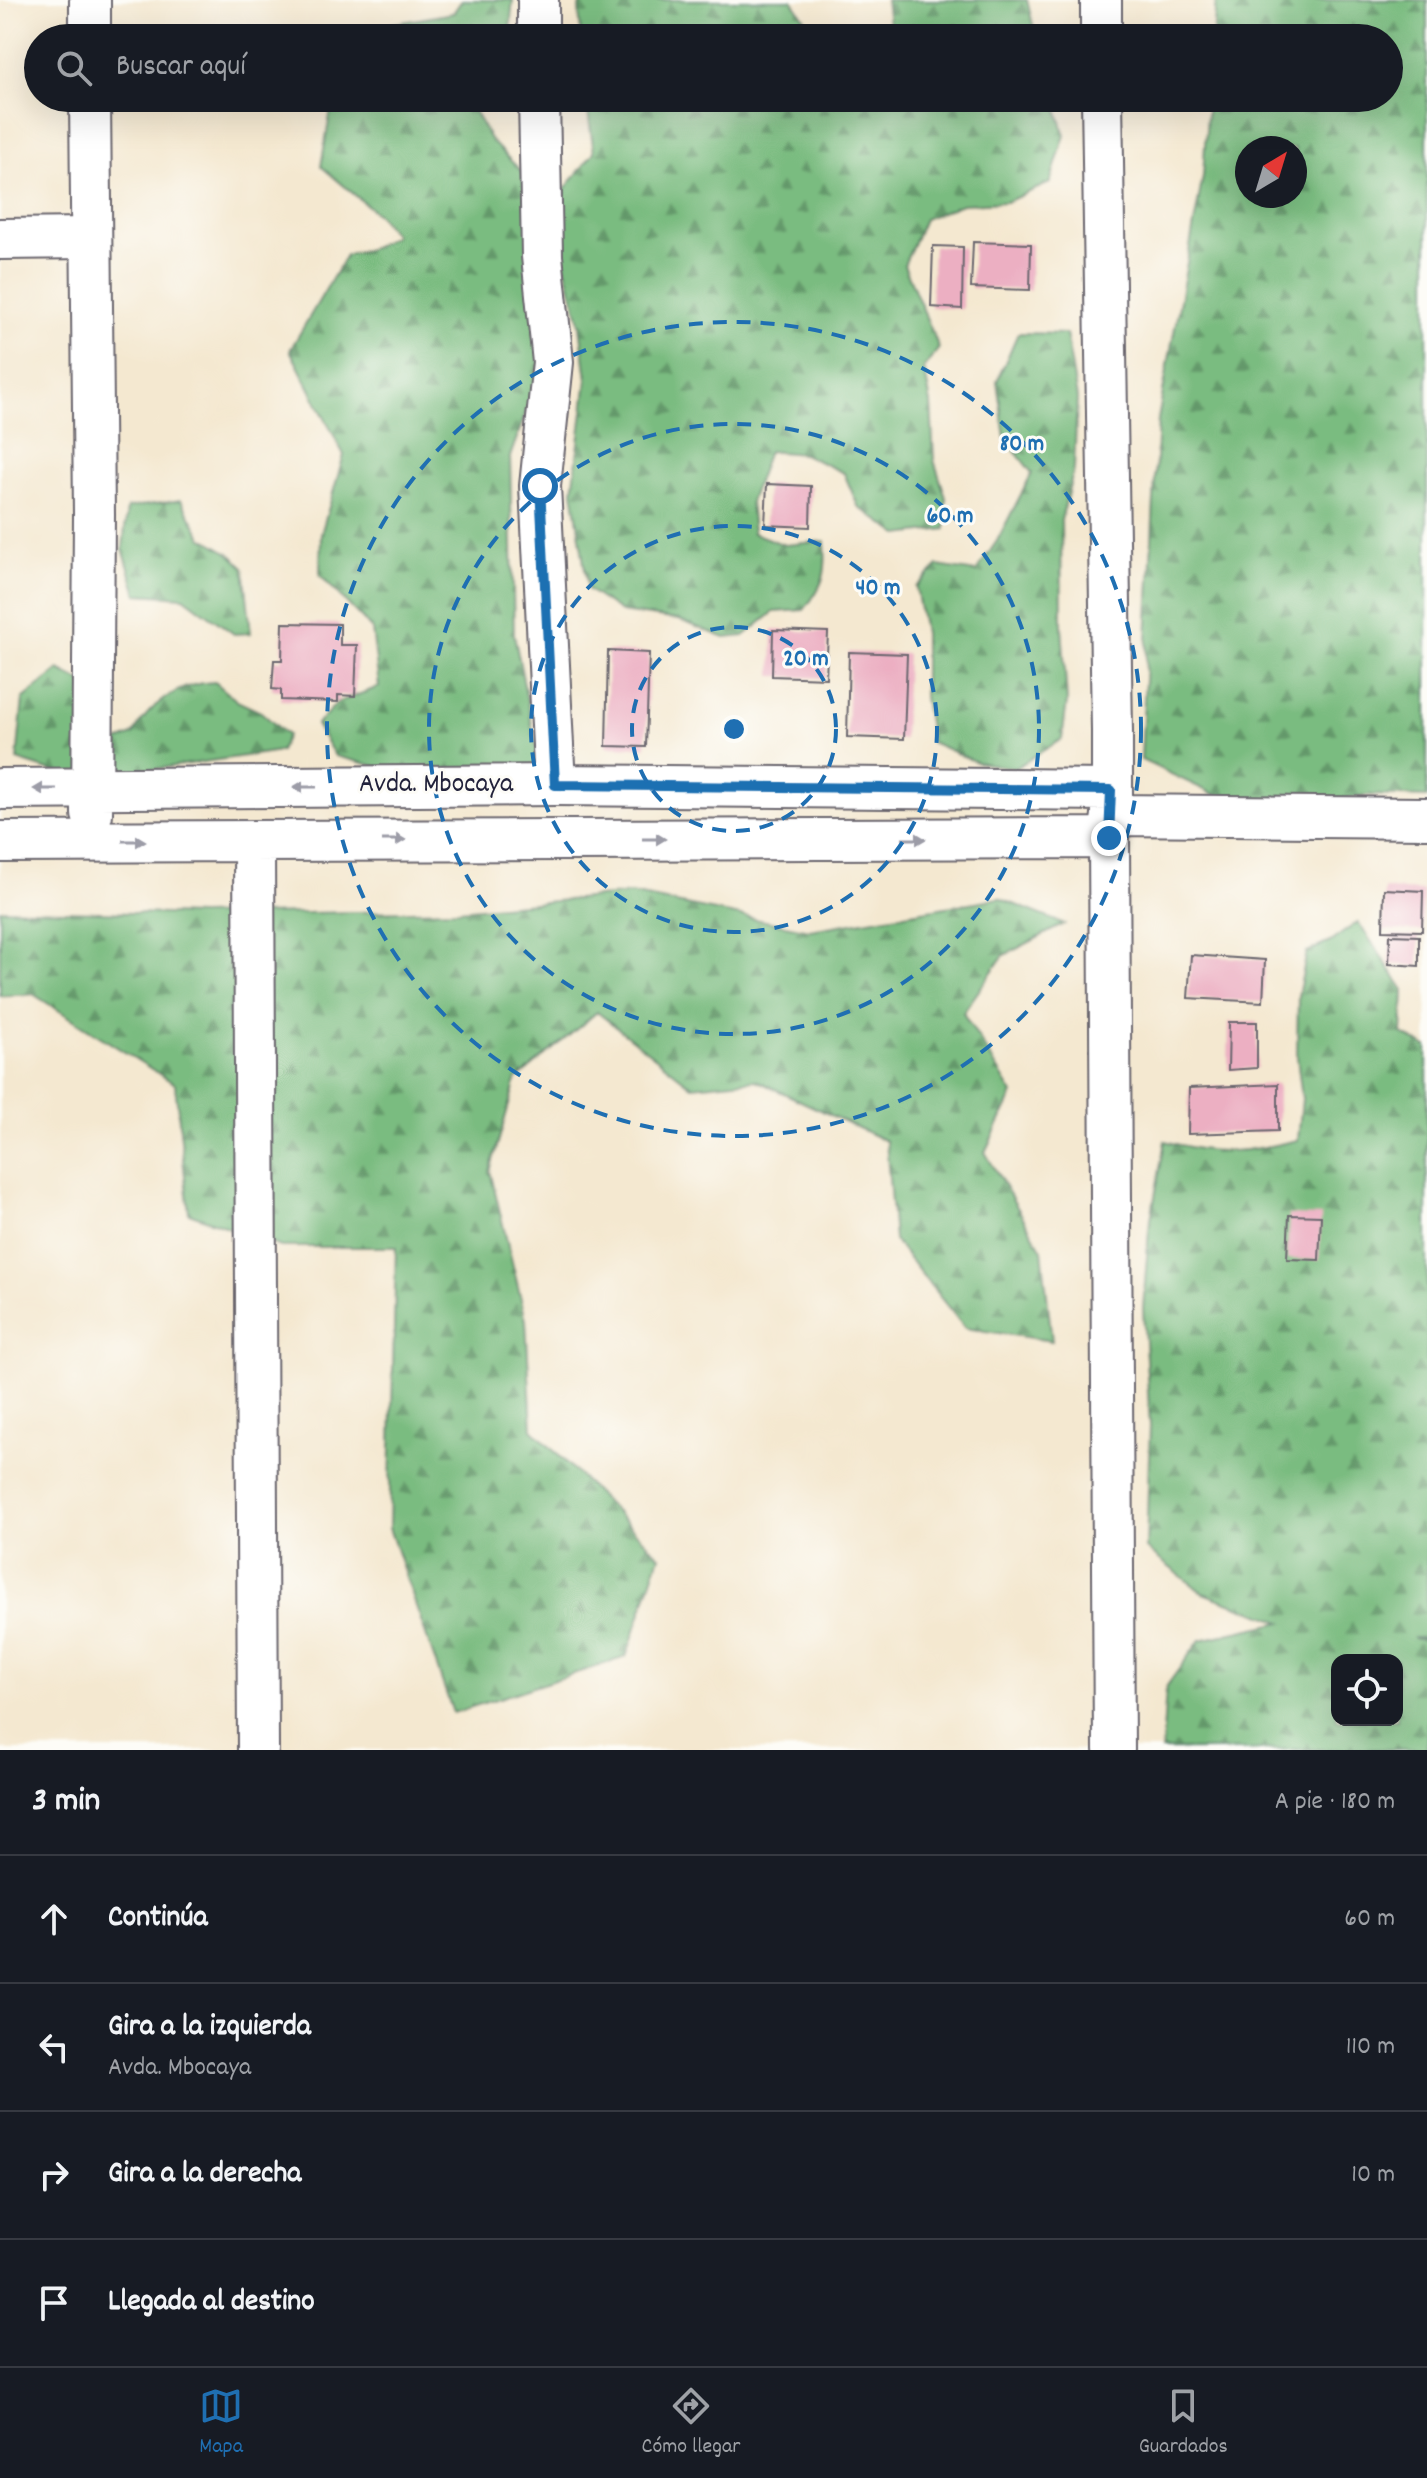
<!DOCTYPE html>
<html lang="es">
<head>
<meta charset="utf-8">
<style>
	body { margin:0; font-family:Dekko,sans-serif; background:#20242c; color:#f1f3f6 }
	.controls { position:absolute; right:24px; bottom:24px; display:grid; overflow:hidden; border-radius:16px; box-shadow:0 8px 32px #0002 }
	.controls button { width:72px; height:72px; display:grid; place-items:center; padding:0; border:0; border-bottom:2px solid #363941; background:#171b24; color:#f1f3f6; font:40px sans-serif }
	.compass { position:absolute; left:1235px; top:136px; width:72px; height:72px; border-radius:50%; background:#171b24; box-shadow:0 8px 32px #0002; rotate:38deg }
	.stop { position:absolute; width:24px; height:24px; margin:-18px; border:6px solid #1f6fb2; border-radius:50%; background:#fff }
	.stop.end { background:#1f6fb2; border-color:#fff; box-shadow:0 2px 8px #0008 }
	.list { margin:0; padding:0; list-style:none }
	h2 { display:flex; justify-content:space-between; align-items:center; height:104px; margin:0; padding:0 32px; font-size:34px }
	h2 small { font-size:26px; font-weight:400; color:#9ea1a6 }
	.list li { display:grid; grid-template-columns:52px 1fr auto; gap:24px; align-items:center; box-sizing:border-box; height:128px; padding:0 32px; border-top:2px solid #363941 }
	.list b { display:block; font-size:30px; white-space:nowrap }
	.list p { margin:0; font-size:26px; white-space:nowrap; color:#9ea1a6 }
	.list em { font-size:26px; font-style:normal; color:#9ea1a6 }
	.icon { flex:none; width:44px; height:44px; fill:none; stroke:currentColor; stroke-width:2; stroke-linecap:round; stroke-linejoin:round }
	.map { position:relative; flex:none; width:1427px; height:1750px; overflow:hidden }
	.search { position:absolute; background:#171b24; box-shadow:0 8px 32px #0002; left:24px; right:24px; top:24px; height:88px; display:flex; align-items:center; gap:20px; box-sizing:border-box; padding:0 28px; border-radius:44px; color:#9ea1a6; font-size:30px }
	.sheet { height:616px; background:#171b24 }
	nav { display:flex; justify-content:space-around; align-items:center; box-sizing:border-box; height:112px; border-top:2px solid #363941; background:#171b24; font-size:22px; color:#9ea1a6 }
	nav a { display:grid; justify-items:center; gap:4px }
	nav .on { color:#1f6fb2 }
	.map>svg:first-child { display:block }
</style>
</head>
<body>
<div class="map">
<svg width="1427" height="1750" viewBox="0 0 1427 1750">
	<defs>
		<pattern id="forest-firs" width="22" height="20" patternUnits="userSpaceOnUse" patternTransform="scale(2)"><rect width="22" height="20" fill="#7abc80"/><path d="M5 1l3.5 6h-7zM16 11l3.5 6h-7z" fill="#64986a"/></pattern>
	</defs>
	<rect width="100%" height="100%" fill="#fdfcf7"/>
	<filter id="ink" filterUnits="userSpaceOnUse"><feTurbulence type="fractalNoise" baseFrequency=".0125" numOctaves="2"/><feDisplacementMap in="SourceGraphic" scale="16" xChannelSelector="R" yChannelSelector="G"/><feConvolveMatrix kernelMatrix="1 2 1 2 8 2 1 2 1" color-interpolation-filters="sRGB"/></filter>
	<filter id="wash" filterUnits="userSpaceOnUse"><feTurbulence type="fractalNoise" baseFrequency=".006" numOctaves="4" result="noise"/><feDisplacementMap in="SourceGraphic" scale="32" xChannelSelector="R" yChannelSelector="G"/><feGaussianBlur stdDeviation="1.8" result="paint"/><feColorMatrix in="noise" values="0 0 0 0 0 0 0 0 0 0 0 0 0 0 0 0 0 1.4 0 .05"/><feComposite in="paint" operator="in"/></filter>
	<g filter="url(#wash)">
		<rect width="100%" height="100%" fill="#f4e8d0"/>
		<path fill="url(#forest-firs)" stroke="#4e6f5e" stroke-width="2" fill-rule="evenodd" d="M462 0H513L509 38H372L381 26 453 13Z
			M583 0H792L818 38H581L579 7Z
			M886 0H1027L1036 38H891Z
			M1216 0H1427V797L1368 795 1247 810 1141 760 1158 419 1203 176 1208 98H1389V38H1213ZM1247 148H1295V196H1247Z
			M333 98H478L473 109 491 141 523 173 550 345 510 457 514 634 540 766 446 784 335 756 316 725 338 702 379 687 372 629 320 575 321 534 344 455 290 350 346 255 372 248 395 235 377 214 321 166Z
			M586 98H1054L1065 135 1050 183 1006 202 962 204 924 219 904 265 939 348 924 368 931 403 934 460 946 498V529L899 535 858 506 844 473 803 454 768 451 750 502 753 533 785 545 825 541C827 574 825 583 804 610L774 612 744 636 725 638 679 620 621 612 588 590 573 491 587 379 579 318 565 266 554 203 594 152Z
			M1018 333 1066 334 1077 398 1074 469 1061 520 1062 626 1067 702 1062 739 1015 768 976 762 931 742 924 697V633L916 587 938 566 976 572 997 541 1032 473 1005 438 997 381Z
			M181 500 202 537 229 553 244 567 251 633 234 634 184 597 137 594 123 549 127 508Z
			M59 670 105 694 114 743 133 735C149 704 179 683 215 682L237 701 261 712 287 735 280 751 79 780 17 760 23 699Z
			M631 894 810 930 999 898 1064 924 1003 956 963 1013 1013 1094 985 1152 1042 1250 1052 1341 965 1328 894 1240 886 1141 756 1080 692 1086 597 1012 516 1080 490 1171 526 1320 532 1429 660 1556 626 1657 453 1713 389 1528 396 1247H281L189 1213 175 1084 33 994 0 996V909L200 915 459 910Z
			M1358 922 1404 990 1402 1034 1427 1047V1638H1413L1427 1641V1749L1162 1750 1166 1687 1200 1640 1282 1622 1203 1593 1146 1549 1150 1426 1143 1309 1149 1230 1165 1141C1219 1157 1244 1152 1298 1140L1302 1099 1297 1057 1298 996 1307 952 1330 942ZM1337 1660H1397V1720H1337Z"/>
		<g id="blocks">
			<path fill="#ecafc2" d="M973 242 1031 244 1030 290 971 288Z
				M933 246 963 247 962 309 931 307Z
				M767 484 811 486 810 527 765 525Z
				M283 623 340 624V645H357L355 696 338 695V702L281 700V690L272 689 274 660H282Z
				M773 630 828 632 826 678 772 676Z
				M608 651 649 653 646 747 606 746Z
				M849 652 907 654 904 739 847 737Z
				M1384 889 1423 891 1422 931 1383 930Z
				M1390 935 1419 936V966L1389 964Z
				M1191 955 1265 960 1263 1002 1188 998Z
				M1229 1022H1257V1068L1228 1070Z
				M1278 1084V1131L1188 1134 1189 1088Z
				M1289 1215 1321 1216 1319 1260 1287 1259Z"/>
		</g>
	</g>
	<g filter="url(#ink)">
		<use href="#blocks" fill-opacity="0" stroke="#6c676f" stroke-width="2"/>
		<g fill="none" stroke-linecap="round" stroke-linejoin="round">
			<g stroke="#6c676f" stroke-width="44">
				<path id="street" d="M90 0V38
					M538 0V38
					M1101 0V38
					M90 98 94 515 92 814
					M539 98 542 256 553 362 540 486 555 785
					M1102 98 1112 731V815L1109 838 1114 1750
					M0 239 90 238
					M0 789 555 785 1111 790
					M1112 815 1427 818
					M254 841 258 1750
					M0 842 1109 838"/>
			</g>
			<use href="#street" stroke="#fff" stroke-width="40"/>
		</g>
		<defs><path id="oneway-solid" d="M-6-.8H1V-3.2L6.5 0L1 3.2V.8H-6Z" transform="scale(2)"/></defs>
		<g fill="#9c9ca7">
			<use href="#oneway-solid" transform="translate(305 787) rotate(180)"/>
			<use href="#oneway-solid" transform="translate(45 789) rotate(-180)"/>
			<use href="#oneway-solid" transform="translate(654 839)"/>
			<use href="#oneway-solid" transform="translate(914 839)"/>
			<use href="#oneway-solid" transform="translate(394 840)"/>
			<use href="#oneway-solid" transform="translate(134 841)"/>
		</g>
	</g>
	<g fill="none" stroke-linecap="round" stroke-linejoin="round" filter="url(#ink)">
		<path stroke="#1f6fb2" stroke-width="10" d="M540 486 555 785 1111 790 1109 838"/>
	</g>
	<g fill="none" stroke="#1f6fb2" stroke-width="4" stroke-dasharray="14 10">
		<circle cx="734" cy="729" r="102"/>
		<circle cx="734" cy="729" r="203"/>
		<circle cx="734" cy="729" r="305"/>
		<circle cx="734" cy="729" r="407"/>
	</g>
	<g text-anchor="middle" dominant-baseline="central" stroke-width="6" stroke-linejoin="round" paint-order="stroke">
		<g font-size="28" fill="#22223b" stroke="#fdfcf7">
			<text x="436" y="786">Avda. Mbocaya</text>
		</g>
	</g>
	<circle cx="734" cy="729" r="12" fill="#1f6fb2" stroke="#fdfcf7" stroke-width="4"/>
	<g font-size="24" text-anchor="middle" font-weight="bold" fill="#1f6fb2" stroke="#fdfcf7" stroke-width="6" stroke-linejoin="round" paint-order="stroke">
		<text x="1022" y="450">80 m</text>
		<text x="950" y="522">60 m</text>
		<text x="878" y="594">40 m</text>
		<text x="806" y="665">20 m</text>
	</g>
</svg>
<div class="controls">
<button><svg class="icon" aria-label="locate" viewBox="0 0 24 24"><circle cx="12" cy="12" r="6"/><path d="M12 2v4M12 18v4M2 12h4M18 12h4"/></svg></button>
</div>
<svg class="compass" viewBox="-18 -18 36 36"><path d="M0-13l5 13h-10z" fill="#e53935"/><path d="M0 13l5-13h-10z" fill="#9ea1a6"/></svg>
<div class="stop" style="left:540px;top:486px"></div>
<div class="stop end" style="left:1109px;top:838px"></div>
<div class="search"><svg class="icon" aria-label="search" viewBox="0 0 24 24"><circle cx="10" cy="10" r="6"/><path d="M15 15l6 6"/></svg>Buscar aquí</div>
</div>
<section class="sheet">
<h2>3 min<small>A pie · 180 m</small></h2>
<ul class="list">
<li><svg class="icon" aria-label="ahead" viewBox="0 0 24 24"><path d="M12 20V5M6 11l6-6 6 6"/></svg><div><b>Continúa</b></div><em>60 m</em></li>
<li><svg class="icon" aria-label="left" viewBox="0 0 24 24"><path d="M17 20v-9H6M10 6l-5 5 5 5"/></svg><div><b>Gira a la izquierda</b><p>Avda. Mbocaya</p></div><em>110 m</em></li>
<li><svg class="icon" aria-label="right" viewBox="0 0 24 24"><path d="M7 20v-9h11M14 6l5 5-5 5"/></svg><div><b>Gira a la derecha</b></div><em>10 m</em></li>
<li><svg class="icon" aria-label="arrive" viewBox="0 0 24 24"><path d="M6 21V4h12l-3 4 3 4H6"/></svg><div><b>Llegada al destino</b></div></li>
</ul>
</section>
<nav>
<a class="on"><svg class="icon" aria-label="map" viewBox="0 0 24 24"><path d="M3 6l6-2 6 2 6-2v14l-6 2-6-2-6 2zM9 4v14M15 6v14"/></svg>Mapa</a>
<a><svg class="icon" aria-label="directions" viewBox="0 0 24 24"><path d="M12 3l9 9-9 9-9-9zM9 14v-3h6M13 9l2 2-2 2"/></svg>Cómo llegar</a>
<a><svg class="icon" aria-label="saved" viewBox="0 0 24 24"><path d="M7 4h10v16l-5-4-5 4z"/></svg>Guardados</a>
</nav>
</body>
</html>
